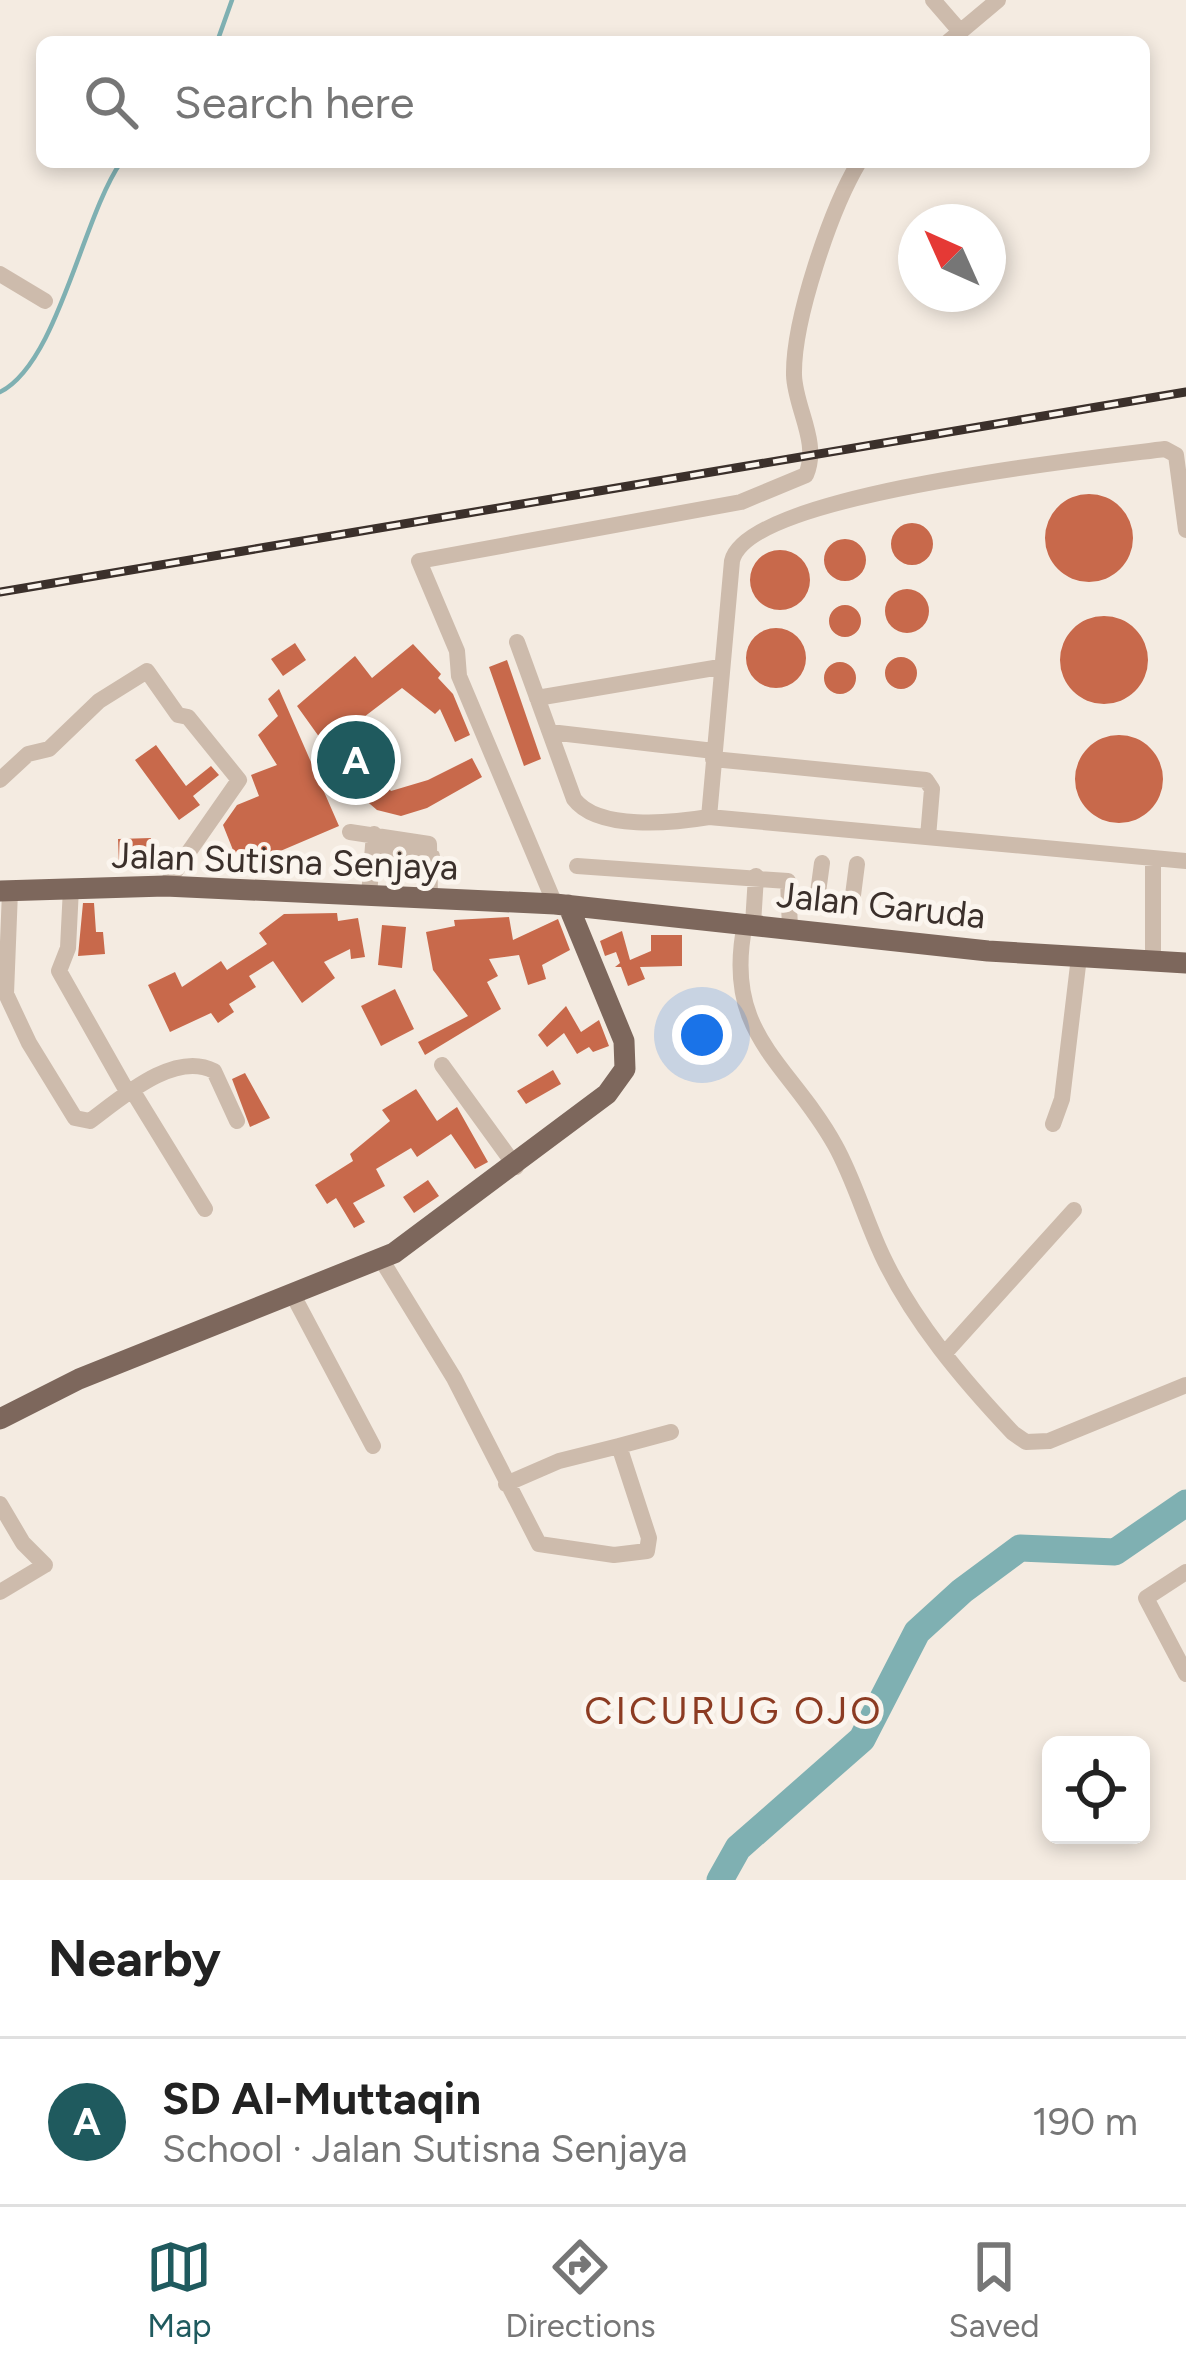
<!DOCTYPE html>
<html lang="en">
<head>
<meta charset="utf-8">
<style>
	body { margin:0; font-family:Figtree,sans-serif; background:#f6f6f6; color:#222 }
	.controls { position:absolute; right:36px; bottom:36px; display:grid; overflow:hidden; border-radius:18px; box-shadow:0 6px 18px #0003 }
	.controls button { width:108px; height:108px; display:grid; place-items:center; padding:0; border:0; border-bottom:3px solid #e0e0e0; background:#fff; color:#222; font:60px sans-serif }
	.compass { position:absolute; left:898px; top:204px; width:108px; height:108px; border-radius:50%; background:#fff; box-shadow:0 6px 18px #0003; rotate:315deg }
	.you { position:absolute; left:702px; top:1035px; width:42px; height:42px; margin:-30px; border:9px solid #fff; border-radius:50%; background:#1a73e8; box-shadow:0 0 0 18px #1a73e833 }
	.badge { display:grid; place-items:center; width:78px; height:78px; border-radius:50%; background:#1f5a5e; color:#fff; font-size:39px; font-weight:700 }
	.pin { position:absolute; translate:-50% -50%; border:6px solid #fff; box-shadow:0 3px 12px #0006 }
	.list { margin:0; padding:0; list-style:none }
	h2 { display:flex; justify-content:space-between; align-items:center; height:156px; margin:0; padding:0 48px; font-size:51px }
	h2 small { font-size:39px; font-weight:400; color:#767676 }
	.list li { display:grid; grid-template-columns:78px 1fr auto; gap:36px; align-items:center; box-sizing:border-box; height:168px; padding:0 48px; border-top:3px solid #e0e0e0 }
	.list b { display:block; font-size:45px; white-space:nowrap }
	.list p { margin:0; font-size:39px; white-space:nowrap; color:#767676 }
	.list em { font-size:39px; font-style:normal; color:#767676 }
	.icon { flex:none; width:66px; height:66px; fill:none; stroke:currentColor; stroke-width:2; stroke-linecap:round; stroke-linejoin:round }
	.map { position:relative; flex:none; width:1186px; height:1880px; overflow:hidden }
	.search { position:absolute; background:#fff; box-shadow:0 6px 18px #0003; left:36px; right:36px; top:36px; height:132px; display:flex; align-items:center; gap:30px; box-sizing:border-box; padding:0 42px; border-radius:18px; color:#767676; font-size:45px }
	.sheet { height:324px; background:#fff }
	nav { display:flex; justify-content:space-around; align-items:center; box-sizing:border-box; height:168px; border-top:3px solid #e0e0e0; background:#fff; font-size:33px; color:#767676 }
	nav a { display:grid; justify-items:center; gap:6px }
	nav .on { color:#1f5a5e }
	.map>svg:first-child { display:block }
</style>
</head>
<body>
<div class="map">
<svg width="1186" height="1880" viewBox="0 0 1186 1880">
	<rect width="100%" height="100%" fill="#f4ebe1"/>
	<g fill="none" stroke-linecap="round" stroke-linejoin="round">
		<path stroke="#7fb0b2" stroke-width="4.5" d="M217 42 232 0
			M0 392C58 363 82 218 121 162"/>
		<path stroke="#7fb0b2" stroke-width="27" d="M720 1880 738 1848 862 1739 917 1632 962 1591 1020 1548 1115 1552 1186 1503"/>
	</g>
	<path fill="#c8694b" d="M1045 538a44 44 0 1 1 88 0a44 44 0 1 1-88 0Z
		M891 544a21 21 0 1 1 42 0a21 21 0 1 1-42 0Z
		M824 560a21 21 0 1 1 42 0a21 21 0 1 1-42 0Z
		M750 580a30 30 0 1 1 60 0a30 30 0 1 1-60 0Z
		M885 611a22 22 0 1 1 44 0a22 22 0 1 1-44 0Z
		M829 621a16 16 0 1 1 32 0a16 16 0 1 1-32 0Z
		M1060 660a44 44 0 1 1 88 0a44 44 0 1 1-88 0Z
		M746 658a30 30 0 1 1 60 0a30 30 0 1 1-60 0Z
		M295 643 306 660 283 676 271 659Z
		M413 644 441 674 438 678 453 694 470 735 455 742 440 709 435 714 402 688 343 733 391 791 428 780 472 758 482 777 427 808 401 816 377 810 363 798 297 706 355 656 372 678Z
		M885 673a16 16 0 1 1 32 0a16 16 0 1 1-32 0Z
		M507 660 541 759 524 766 489 667Z
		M824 678a16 16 0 1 1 32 0a16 16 0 1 1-32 0Z
		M279 689 339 826 250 864 247 856 237 860 223 825 237 805 259 796 251 775 277 765 258 735 278 716 268 699Z
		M1075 779a44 44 0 1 1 88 0a44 44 0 1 1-88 0Z
		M156 745 186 786 211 766 219 775 193 796 200 805 179 820 135 760Z
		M151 838 152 865 119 866 118 839Z
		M83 903H94L96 932H103L105 954 78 956Z
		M337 913 338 921 358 918 365 957 351 959 350 949 324 962 335 978 302 1003 273 961 249 976 256 987 229 1004 234 1012 218 1023 211 1013 170 1032 148 985 175 972 182 987 221 961 227 970 267 944 259 933 284 914Z
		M509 917 513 940 558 919 570 950 542 965 546 979 528 985 519 955 489 959 498 976 487 982 501 1009 425 1055 418 1042 468 1016 433 970 426 932 455 926 454 920Z
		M382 925 406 927 402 968 378 965Z
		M622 931 630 960 651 951V935H682V966L640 967 645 979 628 986 621 967H615L620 963 616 952 605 956 600 941Z
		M395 989 414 1029 381 1046 361 1006Z
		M566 1006 581 1032 599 1020 609 1046 593 1052 589 1047 577 1054 564 1033 547 1047 538 1035Z
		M553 1070 561 1084 526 1104 517 1091Z
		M245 1073 270 1118 250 1127 232 1079Z
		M416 1089 437 1121 457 1107 488 1162 475 1169 451 1134 417 1157 411 1148 376 1169 385 1186 353 1203 365 1222 354 1228 336 1198 327 1204 315 1185 353 1161 350 1154 390 1121 382 1110Z
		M428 1180 439 1196 414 1213 403 1197Z"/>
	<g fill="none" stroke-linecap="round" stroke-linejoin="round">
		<path stroke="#cdbbac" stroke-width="16" d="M933 0 959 30
			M948 42 998 0
			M0 274 45 301
			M517 642 574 799C598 831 673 823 709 817L1186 861
			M537 698 720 667
			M550 732 714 751
			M713 759 926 780 932 789 928 837
			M0 780 28 754 49 749 99 701 147 671 178 715 188 717 239 780 165 886
			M709 817 732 561C748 493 1094 458 1165 449L1176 455 1186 530
			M350 832 429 844 430 898
			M373 850 432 856
			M577 866 788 881 790 928
			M71 888 68 948 59 971 128 1093
			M10 891 6 994 29 1043 75 1118 90 1121C120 1099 174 1050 214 1071L237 1121
			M369 895 374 834
			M790 895 852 903 857 864
			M817 900 822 863
			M555 904 459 676 457 651 419 561 741 502 806 475C820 442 795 408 794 375 793 320 831 209 859 162
			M745 924C722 1035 790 1063 835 1145 854 1179 865 1219 882 1255 913 1321 963 1380 1013 1433L1026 1442 1049 1441 1186 1385
			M753 924 756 876
			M1153 962V858
			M442 1065 516 1167
			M132 1090 205 1209
			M1053 1124 1062 1099 1079 957
			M381 1259 454 1378 539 1544 614 1555 647 1551 649 1538 619 1446 671 1432
			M294 1297 373 1446
			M945 1353 1074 1210
			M506 1484 559 1461 619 1446
			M0 1504 23 1543 45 1565 0 1592
			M1186 1572 1146 1598 1186 1674"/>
		<path stroke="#7d675c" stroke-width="21" d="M0 891 165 886 555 904 988 951 1186 963
			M0 1419 79 1379 394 1253 607 1094 625 1069 624 1041 568 905"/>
		<g stroke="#3b302b" stroke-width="9">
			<path id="rail" d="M0 592 1186 392"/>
		</g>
		<use href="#rail" stroke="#fbf5ee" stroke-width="4.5" stroke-dasharray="14" stroke-linecap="butt"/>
	</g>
	<g text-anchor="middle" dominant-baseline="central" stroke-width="10" stroke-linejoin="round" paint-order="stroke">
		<g font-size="36" fill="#3b302b" stroke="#fbf5ee">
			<text transform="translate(285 861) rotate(2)">Jalan Sutisna Senjaya</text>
			<text transform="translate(881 905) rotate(6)">Jalan Garuda</text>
		</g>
		<g font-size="39" letter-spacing="3" fill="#8c3b22" stroke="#fbf5ee">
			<text x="734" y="1710">CICURUG OJO</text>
		</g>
	</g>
</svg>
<div class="controls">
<button><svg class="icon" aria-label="locate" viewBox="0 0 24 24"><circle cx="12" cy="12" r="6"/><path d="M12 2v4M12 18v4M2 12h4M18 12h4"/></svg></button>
</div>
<svg class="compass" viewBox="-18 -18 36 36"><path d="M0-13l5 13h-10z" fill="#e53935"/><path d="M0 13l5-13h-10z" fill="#767676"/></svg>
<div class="you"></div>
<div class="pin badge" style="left:356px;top:760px">A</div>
<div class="search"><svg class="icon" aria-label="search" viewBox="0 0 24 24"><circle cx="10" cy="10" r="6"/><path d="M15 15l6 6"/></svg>Search here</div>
</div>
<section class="sheet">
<h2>Nearby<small></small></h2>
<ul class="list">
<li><span class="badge">A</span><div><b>SD Al-Muttaqin</b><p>School · Jalan Sutisna Senjaya</p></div><em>190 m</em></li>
</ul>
</section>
<nav>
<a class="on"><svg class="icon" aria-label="map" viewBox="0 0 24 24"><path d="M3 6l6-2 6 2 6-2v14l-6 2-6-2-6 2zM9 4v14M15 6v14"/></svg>Map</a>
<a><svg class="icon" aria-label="directions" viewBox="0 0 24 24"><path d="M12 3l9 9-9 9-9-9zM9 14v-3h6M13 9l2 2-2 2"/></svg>Directions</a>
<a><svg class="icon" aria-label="saved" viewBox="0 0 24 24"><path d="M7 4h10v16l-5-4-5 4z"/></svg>Saved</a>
</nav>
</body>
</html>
